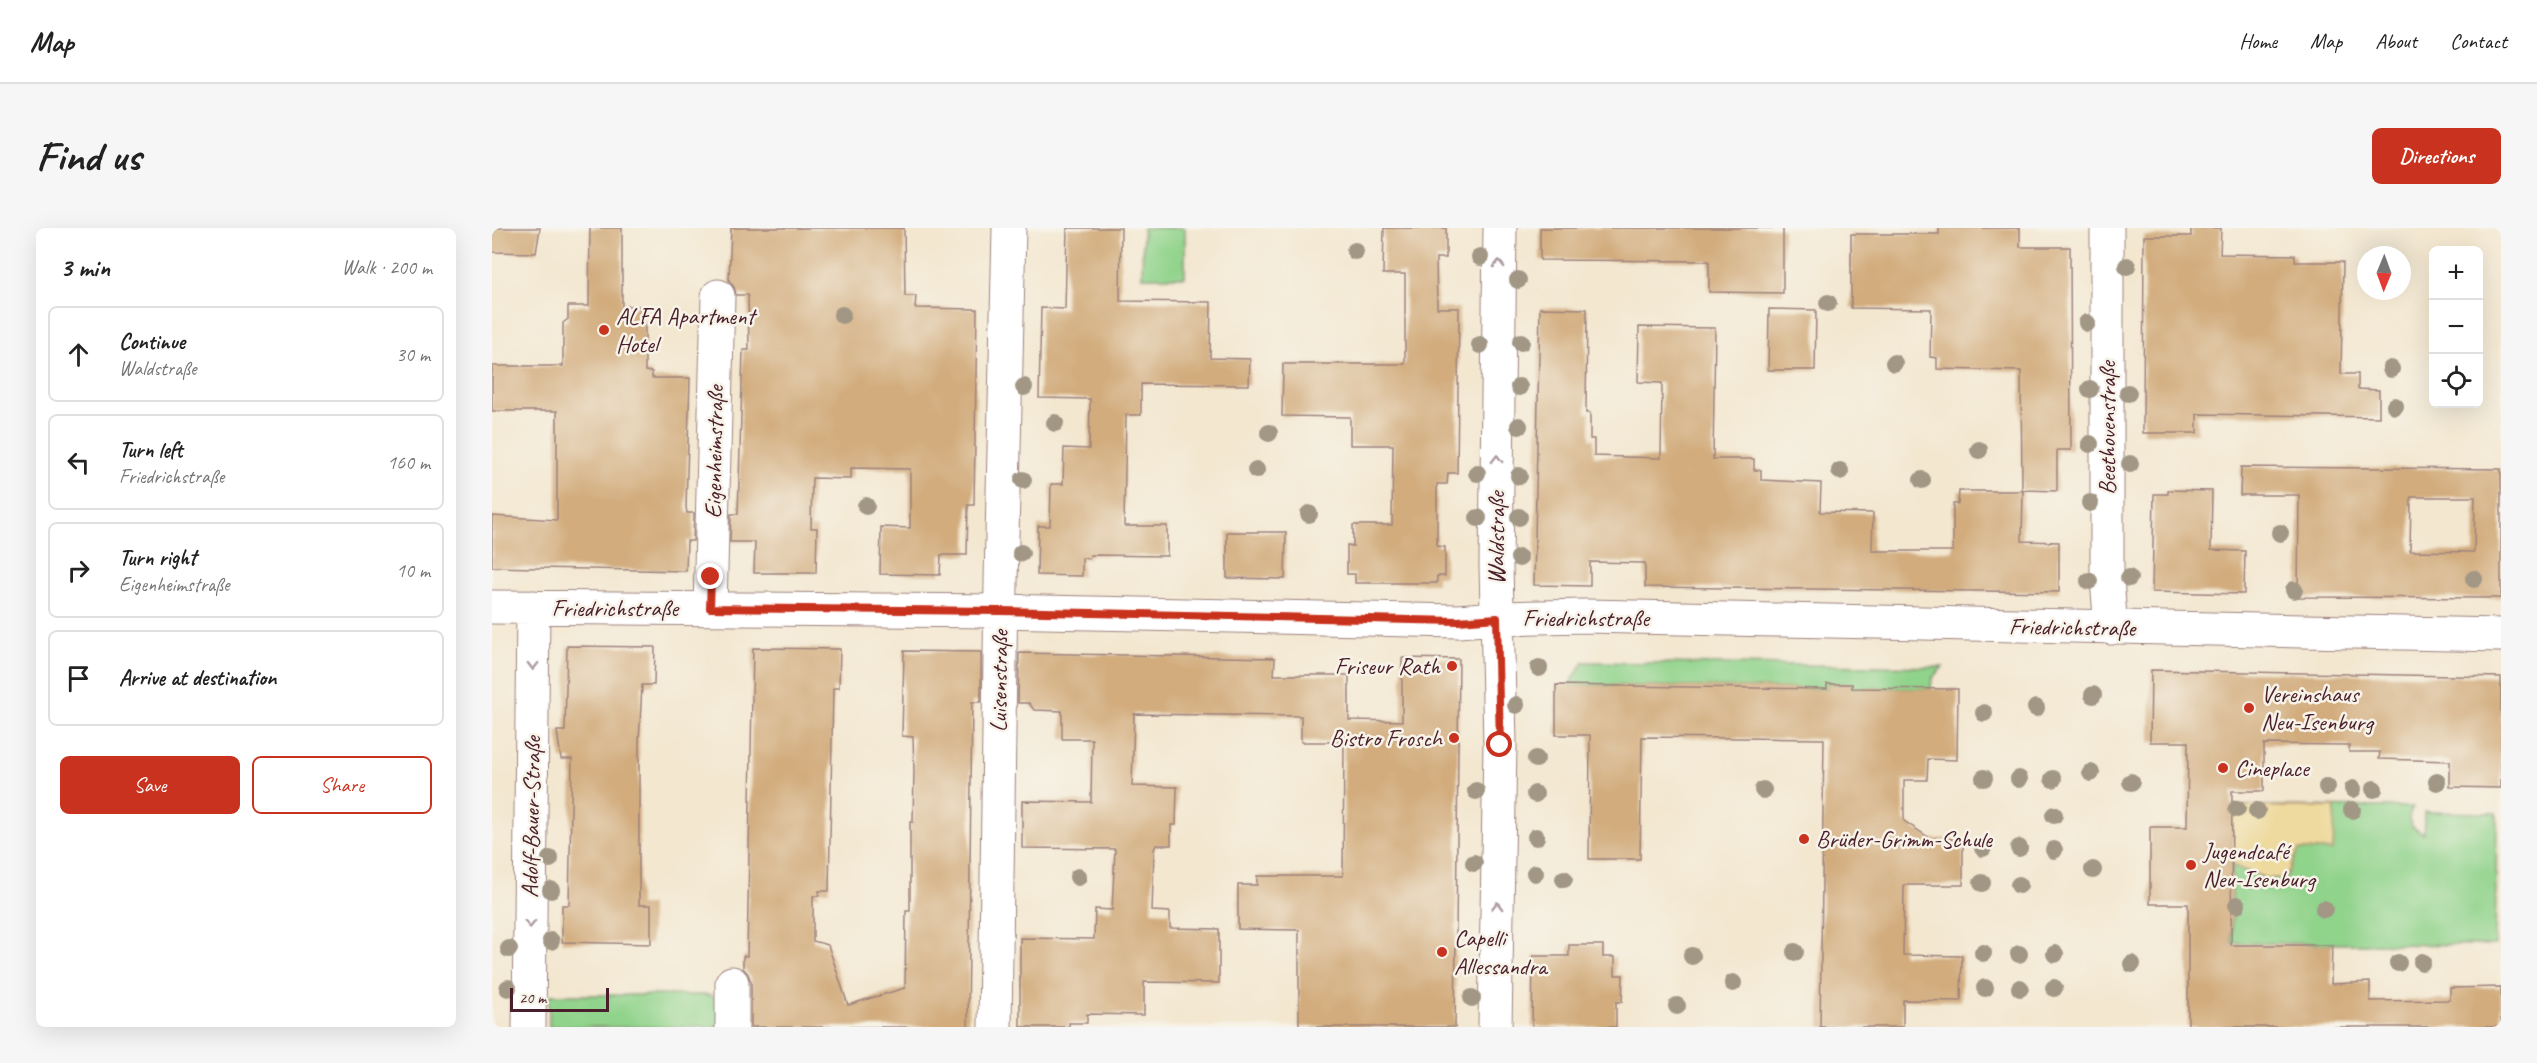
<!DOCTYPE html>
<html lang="en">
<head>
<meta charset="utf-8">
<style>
	body { margin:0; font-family:Caveat,sans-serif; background:#f6f6f6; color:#222 }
	.controls { position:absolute; right:18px; top:18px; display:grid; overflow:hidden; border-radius:9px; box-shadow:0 6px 24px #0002 }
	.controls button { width:54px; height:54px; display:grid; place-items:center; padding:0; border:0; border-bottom:2px solid #e0e0e0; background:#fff; color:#222; font:30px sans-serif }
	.compass { position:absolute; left:1865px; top:18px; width:54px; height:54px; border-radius:50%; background:#fff; box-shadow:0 6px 24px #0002; rotate:181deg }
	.scale { position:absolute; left:18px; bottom:15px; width:99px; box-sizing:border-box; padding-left:6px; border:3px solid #4a1f2b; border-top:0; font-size:16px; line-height:21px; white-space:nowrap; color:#4a1f2b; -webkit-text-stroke:4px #f7f3e8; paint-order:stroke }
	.stop { position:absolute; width:18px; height:18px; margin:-14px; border:4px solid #c8321e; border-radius:50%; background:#fff }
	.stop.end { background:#c8321e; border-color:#fff; box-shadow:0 2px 6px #0008 }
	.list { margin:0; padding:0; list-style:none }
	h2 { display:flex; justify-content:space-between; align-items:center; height:78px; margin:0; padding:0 24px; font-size:26px }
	h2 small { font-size:20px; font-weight:400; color:#767676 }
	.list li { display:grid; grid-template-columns:39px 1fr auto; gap:18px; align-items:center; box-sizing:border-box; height:96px; margin:0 12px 12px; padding:0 12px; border:2px solid #e0e0e0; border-radius:9px }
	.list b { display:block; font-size:22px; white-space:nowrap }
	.list p { margin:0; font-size:20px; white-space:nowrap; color:#767676 }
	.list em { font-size:20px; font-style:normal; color:#767676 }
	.actions { display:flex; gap:12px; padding:18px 24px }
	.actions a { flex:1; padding:14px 0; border:2px solid #c8321e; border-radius:9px; text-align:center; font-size:21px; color:#c8321e }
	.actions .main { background:#c8321e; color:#fff }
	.icon { flex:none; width:33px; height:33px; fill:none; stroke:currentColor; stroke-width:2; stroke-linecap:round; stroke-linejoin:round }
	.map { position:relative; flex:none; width:2009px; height:799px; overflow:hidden; border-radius:9px }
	header { display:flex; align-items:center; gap:36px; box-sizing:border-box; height:84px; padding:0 30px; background:#fff; border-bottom:2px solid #e0e0e0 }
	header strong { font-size:28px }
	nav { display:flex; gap:33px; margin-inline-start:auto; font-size:21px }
	.intro { display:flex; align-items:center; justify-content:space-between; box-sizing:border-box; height:144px; padding:0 36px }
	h1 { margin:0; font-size:42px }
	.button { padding:15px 27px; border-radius:9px; background:#c8321e; color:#fff; font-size:21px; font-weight:700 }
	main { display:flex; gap:36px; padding:0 36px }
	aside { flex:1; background:#fff; border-radius:9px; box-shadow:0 6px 24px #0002 }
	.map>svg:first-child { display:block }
</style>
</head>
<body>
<header>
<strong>Map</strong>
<nav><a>Home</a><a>Map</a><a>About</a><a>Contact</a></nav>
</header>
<div class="intro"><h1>Find us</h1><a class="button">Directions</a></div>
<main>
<aside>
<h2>3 min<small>Walk · 200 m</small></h2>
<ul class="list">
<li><svg class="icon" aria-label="ahead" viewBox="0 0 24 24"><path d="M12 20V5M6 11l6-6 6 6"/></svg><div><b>Continue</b><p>Waldstraße</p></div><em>30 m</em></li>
<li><svg class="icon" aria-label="left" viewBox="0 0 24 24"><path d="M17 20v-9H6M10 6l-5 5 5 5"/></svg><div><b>Turn left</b><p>Friedrichstraße</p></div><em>160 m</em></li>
<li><svg class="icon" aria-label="right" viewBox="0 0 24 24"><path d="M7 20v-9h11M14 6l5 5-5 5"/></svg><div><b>Turn right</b><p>Eigenheimstraße</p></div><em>10 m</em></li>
<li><svg class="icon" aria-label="arrive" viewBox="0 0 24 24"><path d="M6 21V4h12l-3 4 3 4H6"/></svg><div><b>Arrive at destination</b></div></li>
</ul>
<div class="actions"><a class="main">Save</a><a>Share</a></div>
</aside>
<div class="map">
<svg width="2009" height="799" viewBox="0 0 2009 799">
	<rect width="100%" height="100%" fill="#f7f3e8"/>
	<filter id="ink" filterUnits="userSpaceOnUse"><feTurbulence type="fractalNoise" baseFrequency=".0167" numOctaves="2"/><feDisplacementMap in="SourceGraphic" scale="12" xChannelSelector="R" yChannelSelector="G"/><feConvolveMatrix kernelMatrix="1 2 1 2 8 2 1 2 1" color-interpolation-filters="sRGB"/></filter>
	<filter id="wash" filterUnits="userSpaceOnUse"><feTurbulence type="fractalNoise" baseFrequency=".008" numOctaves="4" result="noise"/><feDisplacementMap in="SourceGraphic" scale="24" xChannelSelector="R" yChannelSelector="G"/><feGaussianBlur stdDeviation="1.35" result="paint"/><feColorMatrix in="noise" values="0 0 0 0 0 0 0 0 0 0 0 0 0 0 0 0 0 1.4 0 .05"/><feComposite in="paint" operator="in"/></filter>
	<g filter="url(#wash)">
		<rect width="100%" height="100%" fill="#f3e7d0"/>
		<path fill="#90d38b" stroke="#6d795b" stroke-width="1.5" d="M651 0H693V49H650Z
			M1092 434 1451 439 1440 450 1439 461 1361 460 1360 456H1335V461L1077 457Z
			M1740 578 1921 579C1913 593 1918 600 1932 605V584L2005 585 2003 717 1740 715Z
			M57 767H217L227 772 231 799H57Z"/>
		<path fill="#eeda9e" stroke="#9c7c64" stroke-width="1.5" d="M1740 578 1843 579 1841 622H1807L1793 651 1773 650 1740 637Z"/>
		<g id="blocks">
			<path fill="#d2ac7d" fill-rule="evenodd" d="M0 0H48L44 25 0 24Z
				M98 0H130V78H148V92L153 95V143L160 144V150H198L194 279 195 285H202L201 313H195L194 343 0 339V288L65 292V183H0V138H71V95L76 91V78H97Z
				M239 0H412L413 68H424L423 80 485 81 482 277H476L475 327H449L448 347 388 346 389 299 418 300V241L359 240V251L320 250 319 300H325L324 345H262L263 314H238L239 286H246L251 122H257L256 67H244L242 59 237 53Z
				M575 0H629L628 73 719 74 718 130 758 131 757 157 649 156V187H634L632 298H675V328L598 327 597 331 590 330V348L545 347 546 298H558L559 256H571L572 220 597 221 598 171 547 170 549 80 573 81Z
				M892 0H954V30H944L945 80H967L965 245H956L955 256H945V318L953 319V348H945V355H863V346H855V317L861 318V297H900L901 217H858V189L790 188 791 136H913V46H891Z
				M1048 0H1291V65L1217 64V33L1048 32Z
				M1447 0H1528V19H1578L1579 222H1565V263L1530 262 1529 143 1445 141V130L1438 129 1439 81 1359 80V6H1447Z
				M1699 0H1729L1728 26 1803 27V34H1851L1849 146H1866V161L1887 162V189L1705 186V205H1651L1652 8H1699Z
				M1048 80 1095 81 1094 185H1098V211H1102V228L1169 230 1170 155 1146 154 1147 99 1223 100 1221 231H1262V242H1269V252L1329 255 1328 284 1381 285 1380 323H1461V276H1466L1467 263H1531L1530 313 1567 314V364L1153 359V335L1098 334V358L1042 357Z
				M1277 81 1324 82 1323 142H1276Z
				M1749 239 2009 241V370L1806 369 1807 267H1748ZM1919 269H1983L1982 324 1918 323Z
				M1676 262 1720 263 1719 322 1753 323 1752 366 1660 364 1662 266H1676Z
				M735 304H794L793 351 735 350Z
				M75 418 163 419 162 457H150L147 515V677H159V716L70 714V677H77L80 531H69L65 503H73Z
				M261 420 348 421 347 460H341L337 663H327V668H321V713L336 717 356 777 413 760 414 683H418V594H421L422 543 421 509 410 508 412 423 489 424V474H480L476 799H259V754L256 746 251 740V728H255Z
				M527 425 783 430 782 447H857V492L910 493V430L967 431 963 799H807V702L746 701V657H765V648H851L852 514H809V488L642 486 640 558 685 559 684 597H679V617H664L662 622 660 683 678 684V700L727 701V755L652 754V787L595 786V795H577V799H528V710L602 711 603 681 620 682 623 621 530 620V573L599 574 600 511H570V483L542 482 537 475H526Z
				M1659 442 2009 449V560L1958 559V533L1887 531 1888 524H1857V517L1772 516V563H1740L1739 717H1840L1839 756 1878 754V773L1958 772V760L2009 759V799H1696V676H1658V599H1695L1696 514H1658Z
				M1335 456H1360V460L1466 461 1465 532 1436 531 1435 552H1412V593L1439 611H1471V657H1412L1411 727 1470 728 1469 773 1411 772V799H1328L1332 511 1150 509 1148 631H1097L1098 507H1064V457L1335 461Z
				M1077 717H1111V729H1123V747H1131L1130 774H1124V799H1040L1041 728H1077Z"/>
		</g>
	</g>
	<g filter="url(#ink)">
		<use href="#blocks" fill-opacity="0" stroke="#9e837e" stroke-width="1.5"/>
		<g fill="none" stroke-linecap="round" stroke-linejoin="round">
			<g stroke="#9e837e" stroke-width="35">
				<path id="street" d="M1615 0V352L1619 400
					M0 379 508 383 966 393 1005 390 1094 388 2009 407
					M218 380 226 68
					M37 799 41 379
					M240 799V755
					M503 799 509 354 517 0
					M1003 799 1008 517 1004 337 1008 0"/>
			</g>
			<use href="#street" stroke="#fff" stroke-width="33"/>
		</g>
		<g fill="#a29785">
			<circle cx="863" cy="23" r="9"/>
			<circle cx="988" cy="29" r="9"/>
			<circle cx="1635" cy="38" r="9"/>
			<circle cx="1026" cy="52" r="9"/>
			<circle cx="1336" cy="75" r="9"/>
			<circle cx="350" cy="87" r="9"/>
			<circle cx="1595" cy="95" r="9"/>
			<circle cx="1029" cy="114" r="9"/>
			<circle cx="988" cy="117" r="9"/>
			<circle cx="1402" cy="135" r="9"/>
			<circle cx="1899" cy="141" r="9"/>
			<circle cx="532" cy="159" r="9"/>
			<circle cx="1027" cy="159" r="9"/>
			<circle cx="1598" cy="161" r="9"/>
			<circle cx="1636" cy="165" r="9"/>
			<circle cx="1903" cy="178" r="9"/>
			<circle cx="563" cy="195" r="9"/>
			<circle cx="1027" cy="198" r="9"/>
			<circle cx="777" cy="205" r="9"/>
			<circle cx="1598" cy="216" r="9"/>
			<circle cx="1487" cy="222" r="9"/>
			<circle cx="1638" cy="236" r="9"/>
			<circle cx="764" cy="242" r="9"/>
			<circle cx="1348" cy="243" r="9"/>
			<circle cx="985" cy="245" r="9"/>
			<circle cx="1027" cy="248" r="9"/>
			<circle cx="531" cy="252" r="9"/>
			<circle cx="1430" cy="252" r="9"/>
			<circle cx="1598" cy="275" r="9"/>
			<circle cx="374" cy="278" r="9"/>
			<circle cx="817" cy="286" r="9"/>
			<circle cx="1027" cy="289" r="9"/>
			<circle cx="986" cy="290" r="9"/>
			<circle cx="1788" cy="305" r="9"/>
			<circle cx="529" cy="325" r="9"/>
			<circle cx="1027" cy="330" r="9"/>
			<circle cx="1637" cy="350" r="9"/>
			<circle cx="1982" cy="351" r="9"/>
			<circle cx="1597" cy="353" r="9"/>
			<circle cx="1802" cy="362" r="9"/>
			<circle cx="1047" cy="440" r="9"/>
			<circle cx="1601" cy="467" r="9"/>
			<circle cx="1024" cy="477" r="9"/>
			<circle cx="1544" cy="480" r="9"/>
			<circle cx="1492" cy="485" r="9"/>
			<circle cx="1044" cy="531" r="9"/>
			<circle cx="1599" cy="545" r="9"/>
			<circle cx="1492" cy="550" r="9"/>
			<circle cx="1527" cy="551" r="9"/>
			<circle cx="1561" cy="551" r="9"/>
			<circle cx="1639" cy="554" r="9"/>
			<circle cx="1945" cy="554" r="9"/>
			<circle cx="1835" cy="559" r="9"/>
			<circle cx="1861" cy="561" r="9"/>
			<circle cx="1882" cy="561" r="9"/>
			<circle cx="1271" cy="562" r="9"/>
			<circle cx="984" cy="563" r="9"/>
			<circle cx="1043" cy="566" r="9"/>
			<circle cx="1745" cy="581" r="9"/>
			<circle cx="1860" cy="582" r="9"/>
			<circle cx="1765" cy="583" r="9"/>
			<circle cx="1562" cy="587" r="9"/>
			<circle cx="1044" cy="609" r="9"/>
			<circle cx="1491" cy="620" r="9"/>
			<circle cx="1527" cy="620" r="9"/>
			<circle cx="1562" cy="622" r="9"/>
			<circle cx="58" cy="631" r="9"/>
			<circle cx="982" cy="635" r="9"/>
			<circle cx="1601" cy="642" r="9"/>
			<circle cx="1043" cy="645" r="9"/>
			<circle cx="586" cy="649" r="9"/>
			<circle cx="1072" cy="651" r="9"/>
			<circle cx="1490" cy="655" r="9"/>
			<circle cx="1527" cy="657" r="9"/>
			<circle cx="59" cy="662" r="9"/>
			<circle cx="1745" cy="677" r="9"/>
			<circle cx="1832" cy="681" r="9"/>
			<circle cx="59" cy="713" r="9"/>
			<circle cx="17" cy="721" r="9"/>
			<circle cx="1303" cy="724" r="9"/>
			<circle cx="1491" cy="725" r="9"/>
			<circle cx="1527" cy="726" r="9"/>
			<circle cx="1563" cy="726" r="9"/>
			<circle cx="1200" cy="728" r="9"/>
			<circle cx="1930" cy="734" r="9"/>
			<circle cx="1906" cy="735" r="9"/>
			<circle cx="1640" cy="736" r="9"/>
			<circle cx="1241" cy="755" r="9"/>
			<circle cx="16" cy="760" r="9"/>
			<circle cx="1493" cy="760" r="9"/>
			<circle cx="1528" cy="760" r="9"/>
			<circle cx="1562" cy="760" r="9"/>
			<circle cx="980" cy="770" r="9"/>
			<circle cx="1185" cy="778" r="9"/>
		</g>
		<defs><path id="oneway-chevron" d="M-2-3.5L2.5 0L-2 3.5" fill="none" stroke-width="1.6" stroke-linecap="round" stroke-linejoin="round" transform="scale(1.5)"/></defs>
		<g stroke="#ae9aa0">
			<use href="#oneway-chevron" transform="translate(1007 36) rotate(-89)"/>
			<use href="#oneway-chevron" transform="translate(1005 231) rotate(-90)"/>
			<use href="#oneway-chevron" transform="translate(41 438) rotate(91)"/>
			<use href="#oneway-chevron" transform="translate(1005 678) rotate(-89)"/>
			<use href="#oneway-chevron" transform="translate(38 696) rotate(91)"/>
		</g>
	</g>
	<g fill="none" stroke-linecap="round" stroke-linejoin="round" filter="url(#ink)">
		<path stroke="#c8321e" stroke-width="8" d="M219 349 218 380 508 383 966 393 1005 390 1008 517"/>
	</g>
	<g fill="#c8321e" stroke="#f7f3e8" stroke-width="2">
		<circle cx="112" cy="102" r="6"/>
		<circle cx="960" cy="438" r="6"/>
		<circle cx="1757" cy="480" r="6"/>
		<circle cx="962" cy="510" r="6"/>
		<circle cx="1731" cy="540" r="6"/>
		<circle cx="1312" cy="611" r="6"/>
		<circle cx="1699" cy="637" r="6"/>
		<circle cx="950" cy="724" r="6"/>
	</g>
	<g text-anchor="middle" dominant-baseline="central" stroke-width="5" stroke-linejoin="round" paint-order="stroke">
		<g font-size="24" fill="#4a1f2b" stroke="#f7f3e8" text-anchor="start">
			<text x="124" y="88">ALFA Apartment<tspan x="124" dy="28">Hotel</tspan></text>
			<text x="948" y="438" text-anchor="end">Friseur Rath</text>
			<text x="1769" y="466">Vereinshaus<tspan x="1769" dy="28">Neu-Isenburg</tspan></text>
			<text x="950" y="510" text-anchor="end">Bistro Frosch</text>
			<text x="1743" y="540">Cineplace</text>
			<text x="1324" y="611">Brüder-Grimm-Schule</text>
			<text x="1711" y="623">Jugendcafé<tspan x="1711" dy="28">Neu-Isenburg</tspan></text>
			<text x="962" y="710">Capelli<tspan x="962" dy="28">Allessandra</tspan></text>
		</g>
		<g font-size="24" fill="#4a1f2b" stroke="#f7f3e8">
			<text transform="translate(1615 200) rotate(-90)">Beethovenstraße</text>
			<text transform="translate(222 224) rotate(-89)">Eigenheimstraße</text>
			<text transform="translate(1004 310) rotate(-90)">Waldstraße</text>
			<text x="123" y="380">Friedrichstraße</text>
			<text x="1094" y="390">Friedrichstraße</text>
			<text transform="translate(1580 399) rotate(1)">Friedrichstraße</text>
			<text transform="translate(507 453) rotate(-89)">Luisenstraße</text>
			<text transform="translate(39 589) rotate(-89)">Adolf-Bauer-Straße</text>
		</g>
	</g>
</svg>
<div class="controls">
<button>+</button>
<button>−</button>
<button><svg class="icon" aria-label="locate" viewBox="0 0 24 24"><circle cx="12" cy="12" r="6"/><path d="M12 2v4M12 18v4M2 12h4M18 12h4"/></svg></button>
</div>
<svg class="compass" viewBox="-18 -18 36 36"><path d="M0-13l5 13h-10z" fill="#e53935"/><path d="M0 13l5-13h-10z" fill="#767676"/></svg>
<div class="scale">20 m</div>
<div class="stop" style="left:1008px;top:517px"></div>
<div class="stop end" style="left:219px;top:349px"></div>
</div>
</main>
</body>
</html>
